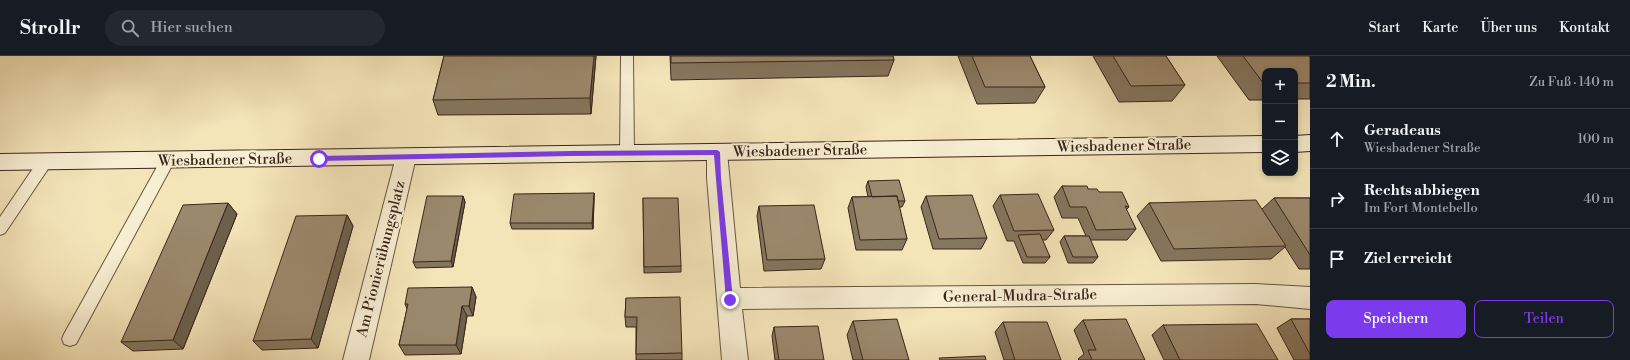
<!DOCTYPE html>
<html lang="de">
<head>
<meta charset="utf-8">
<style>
	body { margin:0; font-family:"Libre Bodoni",serif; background:#242831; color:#f1f3f6 }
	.controls { position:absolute; right:12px; top:12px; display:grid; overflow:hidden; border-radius:8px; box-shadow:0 2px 6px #0003 }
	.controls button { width:36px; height:36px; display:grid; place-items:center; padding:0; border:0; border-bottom:1px solid #363941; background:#171b24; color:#f1f3f6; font:20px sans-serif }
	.stop { position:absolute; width:12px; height:12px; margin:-9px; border:3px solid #7c3aed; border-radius:50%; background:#fff }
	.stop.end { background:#7c3aed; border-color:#fff; box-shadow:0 1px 4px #0008 }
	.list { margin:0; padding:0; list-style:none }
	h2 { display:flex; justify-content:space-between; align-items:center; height:52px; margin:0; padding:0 16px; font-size:17px }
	h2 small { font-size:13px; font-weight:400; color:#9ea1a6 }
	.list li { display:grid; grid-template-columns:26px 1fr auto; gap:12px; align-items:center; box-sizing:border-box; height:60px; padding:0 16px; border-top:1px solid #363941 }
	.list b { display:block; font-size:15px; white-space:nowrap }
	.list p { margin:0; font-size:13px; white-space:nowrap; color:#9ea1a6 }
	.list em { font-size:13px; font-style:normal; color:#9ea1a6 }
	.actions { display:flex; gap:8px; padding:12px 16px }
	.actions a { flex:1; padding:9px 0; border:1px solid #7c3aed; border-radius:8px; text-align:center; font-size:14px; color:#7c3aed }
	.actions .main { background:#7c3aed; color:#fff }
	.icon { flex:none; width:22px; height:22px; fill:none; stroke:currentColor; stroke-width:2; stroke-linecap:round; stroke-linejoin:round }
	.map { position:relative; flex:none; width:1310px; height:304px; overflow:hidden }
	header { display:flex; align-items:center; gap:24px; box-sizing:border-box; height:56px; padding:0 20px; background:#171b24; border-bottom:1px solid #363941 }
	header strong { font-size:19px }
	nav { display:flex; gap:22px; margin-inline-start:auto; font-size:14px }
	.search { width:280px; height:36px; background:#242831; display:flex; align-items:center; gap:10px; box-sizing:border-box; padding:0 14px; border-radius:22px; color:#9ea1a6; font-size:15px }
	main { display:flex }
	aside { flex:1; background:#171b24 }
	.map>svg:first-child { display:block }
</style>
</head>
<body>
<header>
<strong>Strollr</strong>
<div class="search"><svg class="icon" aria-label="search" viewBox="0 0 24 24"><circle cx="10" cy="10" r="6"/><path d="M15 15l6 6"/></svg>Hier suchen</div>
<nav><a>Start</a><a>Karte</a><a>Über uns</a><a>Kontakt</a></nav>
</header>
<main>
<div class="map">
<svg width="1310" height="304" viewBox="0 0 1310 304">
	<rect width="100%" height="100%" fill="#f4e5b9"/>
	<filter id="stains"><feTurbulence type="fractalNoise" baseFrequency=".005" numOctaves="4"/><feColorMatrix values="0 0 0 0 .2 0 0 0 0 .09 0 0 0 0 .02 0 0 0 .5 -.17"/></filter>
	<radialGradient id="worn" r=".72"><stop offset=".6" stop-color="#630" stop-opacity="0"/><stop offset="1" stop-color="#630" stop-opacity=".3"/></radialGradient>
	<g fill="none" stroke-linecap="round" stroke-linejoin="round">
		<g stroke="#685542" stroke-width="2">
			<path id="service" d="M621 0H633L634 97 632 101 627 102 622 101 620 97Z
				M168 99 173 100 175 104 76 288 70 290 64 288 62 283 64 278 163 100Z
				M45 101 50 102 52 106 50 110 5 177 0 179V161L40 102Z"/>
		</g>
		<g stroke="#685542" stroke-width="2">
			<path id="minor" d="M717 88 724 90 727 96 740 232 1256 228 1310 231V253L1256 248 742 253 748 304H722L707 122V96L710 90Z
				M406 93 413 95 416 101 369 304H343L396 101 399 95Z"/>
		</g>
		<g stroke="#3a251b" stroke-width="2">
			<path id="secondary" d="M1310 79V95L1295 96V80Z
				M1265 80V96L0 114V98Z"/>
		</g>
		<use href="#service" fill="#f8eed2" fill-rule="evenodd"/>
		<use href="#minor" fill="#f8eed2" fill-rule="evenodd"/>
		<use href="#secondary" fill="#f8eed2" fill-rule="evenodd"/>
	</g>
	<path fill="#85765e" stroke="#3a251b" d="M444 0H596L591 58 438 59 433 44Z
		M670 0H893L894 4 888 20 671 24Z
		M958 0H1030L1045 31 1035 47 977 48Z
		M1093 0H1166L1185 29 1172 45 1119 46Z
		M1217 0H1309L1310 1V43H1295V15H1265V44H1249Z
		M868 125 905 145 902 151H899L907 183 902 194H856L848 152 852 141H868L866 131Z
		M1062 130 1088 133 1099 136 1129 151 1126 154 1136 173 1127 184H1090L1098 201 1093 207H1068L1060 186 1064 180H1086L1078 162H1062L1054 141Z
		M594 137V144L593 173H512L510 167Z
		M1000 139 1054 174 1046 184H1042L1050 201 1045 207H1023L1014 185H1007L993 150Z
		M463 140 465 146 453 211 416 212 413 206Z
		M926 140 987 182 981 193H933L921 151Z
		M643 142 681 210V216L644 217Z
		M1274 142H1310V213H1299L1285 191 1271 203 1161 205 1137 160 1149 147 1262 153Z
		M228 147 237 158 183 293 133 295 121 286Z
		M759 150 825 203 821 213 764 215 757 160Z
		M347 159 353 170 318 292 262 294 253 285Z
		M472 231 476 241 473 260H467L461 298 405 299 399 289 407 253 405 248Z
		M626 242 682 297V304H636V271H626L625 261Z
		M1291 263H1310V304H1294L1277 272Z
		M1083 264 1145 304H1079L1078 303 1084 298 1074 274Z
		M853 265 909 304H853L847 279Z
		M1003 266 1061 304H1004L995 276Z
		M1163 269 1278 304H1164L1152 279Z
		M774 271 824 304H775L772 280Z"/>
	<path fill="#6c604c" stroke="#3a251b" d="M594 0H596L591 58 590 42Z
		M594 137V144L593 173 592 167Z
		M463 140 465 146 453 211 451 205Z
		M228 147 237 158 183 293 173 284Z
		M347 159 353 170 318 292 311 283Z
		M472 231 476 241 473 260 469 250Z
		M462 250 467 260 461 298 456 289Z"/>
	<path fill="#9b896d" stroke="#3a251b" d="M444 0H594L590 42 433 44Z
		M671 0H893L894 4 671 7Z
		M972 0H1030L1045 31H985Z
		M1113 0H1166L1185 29 1131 30Z
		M1243 0H1309L1310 1V27H1295V15H1265V28H1264Z
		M899 124 905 145H898L897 140 872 141 868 125Z
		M1062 130H1087L1088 133H1097L1099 136H1122L1129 151 1125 150 1136 173 1096 174 1086 151H1070Z
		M594 137 592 167H510L514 138Z
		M1038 138 1054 174 1014 175 1000 139Z
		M972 139 987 182 939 183 926 140Z
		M427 140H463L451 205 413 206Z
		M897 140 907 183 860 184 852 141Z
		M643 142H678L681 210 644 211Z
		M1274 142H1310V199Z
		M1256 144 1286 190 1174 193 1149 147Z
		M228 147 173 284 121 286 183 149Z
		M814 149 825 203 767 204 759 150Z
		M347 159 311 283 253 285 296 160Z
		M1040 178 1050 201H1027L1018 179Z
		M1064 180H1089L1098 201H1073Z
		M472 231 469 250H462L456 289H399L408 248H405L408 232Z
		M680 241 682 297 636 298 637 261H625L626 242Z
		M897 263 909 304H863L853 265Z
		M1126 263 1145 304H1092L1088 294H1096L1083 264Z
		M1291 263H1310V298Z
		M1003 266H1047L1061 304H1015Z
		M1257 268 1278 304H1180L1163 269Z
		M818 270 824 304H779L774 271Z
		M985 300 986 304H940L939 302Z"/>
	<path fill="#7c3aed" d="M717 94 720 96 721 122 733 244 730 247 726 244 714 99 570 100 319 105 316 103 319 100 570 95Z"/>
	<g text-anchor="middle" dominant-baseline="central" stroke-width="4" stroke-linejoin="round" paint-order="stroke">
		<g font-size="15" fill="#3a251b" stroke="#f8eed2">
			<text transform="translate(1124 90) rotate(-1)">Wiesbadener Straße</text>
			<text transform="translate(800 95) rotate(-1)">Wiesbadener Straße</text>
			<text transform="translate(225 104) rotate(-1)">Wiesbadener Straße</text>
			<text transform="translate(381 203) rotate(-76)">Am Pionierübungsplatz</text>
			<text transform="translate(1020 240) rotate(-1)">General-Mudra-Straße</text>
		</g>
	</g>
	<rect width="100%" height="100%" filter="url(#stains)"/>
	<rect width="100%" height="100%" fill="url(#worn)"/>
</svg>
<div class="controls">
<button>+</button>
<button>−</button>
<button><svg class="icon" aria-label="layers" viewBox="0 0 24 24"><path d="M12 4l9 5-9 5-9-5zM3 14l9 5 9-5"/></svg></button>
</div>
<div class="stop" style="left:319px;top:103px"></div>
<div class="stop end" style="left:730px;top:244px"></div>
</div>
<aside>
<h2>2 Min.<small>Zu Fuß · 140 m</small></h2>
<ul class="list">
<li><svg class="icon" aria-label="ahead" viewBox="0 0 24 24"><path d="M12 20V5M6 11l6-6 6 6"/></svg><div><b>Geradeaus</b><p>Wiesbadener Straße</p></div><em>100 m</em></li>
<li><svg class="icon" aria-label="right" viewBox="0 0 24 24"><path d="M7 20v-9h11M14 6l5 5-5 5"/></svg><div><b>Rechts abbiegen</b><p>Im Fort Montebello</p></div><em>40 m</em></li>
<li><svg class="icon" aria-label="arrive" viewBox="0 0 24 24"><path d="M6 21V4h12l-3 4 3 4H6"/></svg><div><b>Ziel erreicht</b></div></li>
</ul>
<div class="actions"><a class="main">Speichern</a><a>Teilen</a></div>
</aside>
</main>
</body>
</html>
